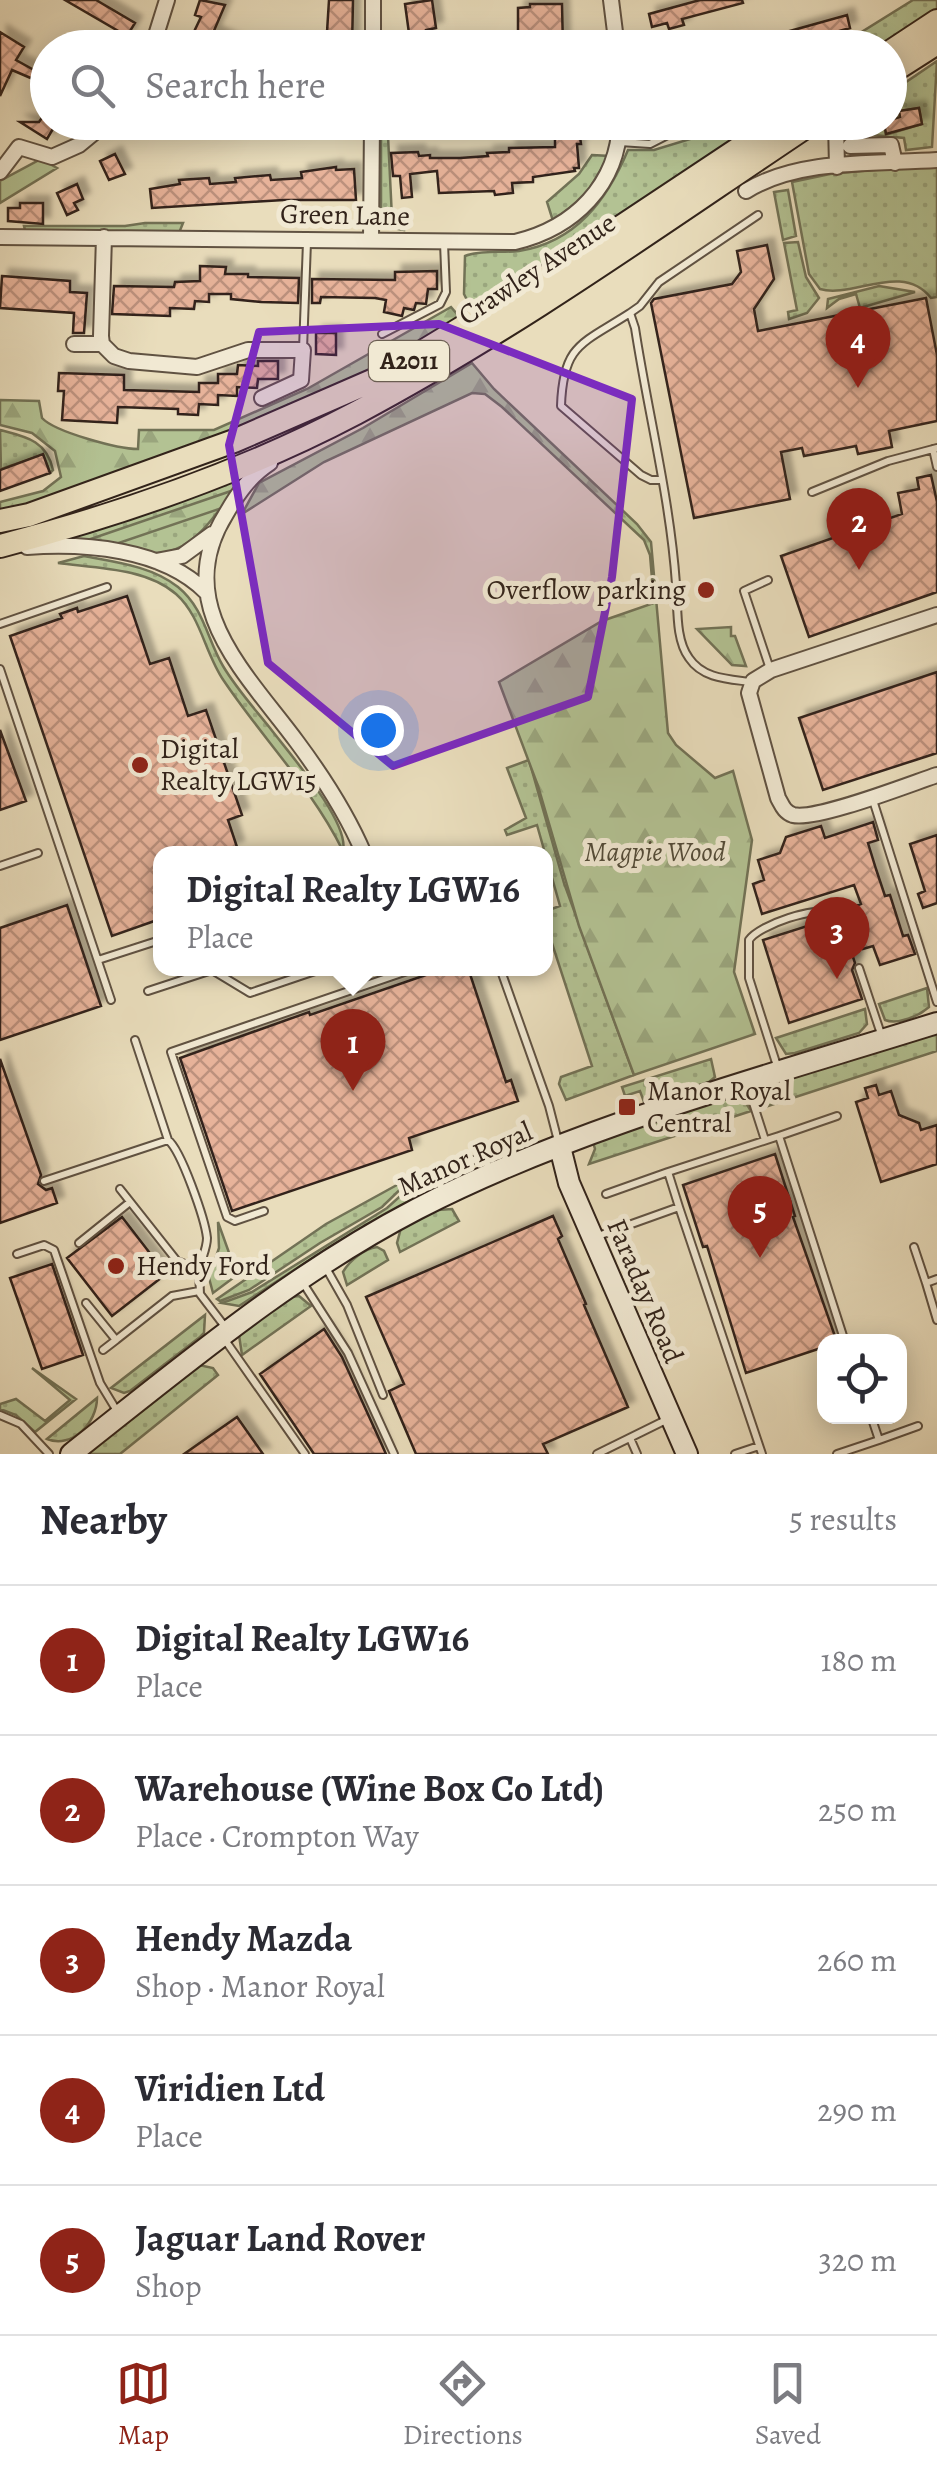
<!DOCTYPE html>
<html lang="en">
<head>
<meta charset="utf-8">
<style>
	body { margin:0; font-family:Alegreya,serif; background:#f2f2f3; color:#2b2b33 }
	.controls { position:absolute; right:30px; bottom:30px; display:grid; overflow:hidden; border-radius:20px; box-shadow:0 5px 25px #0003 }
	.controls button { width:90px; height:90px; display:grid; place-items:center; padding:0; border:0; border-bottom:2px solid #e1e1e2; background:#fff; color:#2b2b33; font:50px sans-serif }
	.you { position:absolute; left:378px; top:730px; width:35px; height:35px; margin:-25px; border:8px solid #fff; border-radius:50%; background:#1a73e8; box-shadow:0 0 0 15px #1a73e833 }
	.badge { display:grid; place-items:center; width:65px; height:65px; border-radius:50%; background:#8f2418; color:#fff; font-size:32px; font-weight:700 }
	.pin { position:absolute; translate:-50% -82px; filter:drop-shadow(0 2px 5px #0008) }
	.pin::after { content:''; position:absolute; top:52px; width:35px; height:30px; background:inherit; clip-path:polygon(0 0,100% 0,50% 100%) }
	.popup { position:absolute; left:153px; top:846px; width:400px; height:130px; box-sizing:border-box; display:grid; place-content:center; border-radius:20px; background:#fff; filter:drop-shadow(0 2px 8px #0005); font-size:32px; white-space:nowrap; color:#7c7c81 }
	.popup b { font-size:38px; color:#2b2b33 }
	.popup::after { content:''; position:absolute; left:50%; top:100%; margin-left:-20px; border:20px solid transparent; border-top-color:#fff }
	.list { margin:0; padding:0; list-style:none }
	h2 { display:flex; justify-content:space-between; align-items:center; height:130px; margin:0; padding:0 40px; font-size:42px }
	h2 small { font-size:32px; font-weight:400; color:#7c7c81 }
	.list li { display:grid; grid-template-columns:65px 1fr auto; gap:30px; align-items:center; box-sizing:border-box; height:150px; padding:0 40px; border-top:2px solid #e1e1e2 }
	.list b { display:block; font-size:38px; white-space:nowrap }
	.list p { margin:0; font-size:32px; white-space:nowrap; color:#7c7c81 }
	.list em { font-size:32px; font-style:normal; color:#7c7c81 }
	.icon { flex:none; width:55px; height:55px; fill:none; stroke:currentColor; stroke-width:2; stroke-linecap:round; stroke-linejoin:round }
	.map { position:relative; flex:none; width:937px; height:1454px; overflow:hidden }
	.search { position:absolute; background:#fff; box-shadow:0 5px 25px #0003; left:30px; right:30px; top:30px; height:110px; display:flex; align-items:center; gap:25px; box-sizing:border-box; padding:0 35px; border-radius:55px; color:#7c7c81; font-size:38px }
	.sheet { height:880px; background:#fff }
	nav { display:flex; justify-content:space-around; align-items:center; box-sizing:border-box; height:140px; border-top:2px solid #e1e1e2; background:#fff; font-size:28px; color:#7c7c81 }
	nav a { display:grid; justify-items:center; gap:5px }
	nav .on { color:#8f2418 }
	.map>svg:first-child { display:block }
</style>
</head>
<body>
<div class="map">
<svg width="937" height="1454" viewBox="0 0 937 1454">
	<defs>
		<pattern id="grass-dots" width="8" height="8" patternUnits="userSpaceOnUse" patternTransform="scale(2.5)"><rect width="8" height="8" fill="#b3c293"/><path d="M2 2h.1M6 6h.1" fill="none" stroke="#9aa67e" stroke-width="1.8" stroke-linecap="round"/></pattern>
		<pattern id="forest-firs" width="22" height="20" patternUnits="userSpaceOnUse" patternTransform="scale(2.5)"><rect width="22" height="20" fill="#b3c293"/><path d="M5 1l3.5 6h-7zM16 11l3.5 6h-7z" fill="#9aa67e"/></pattern>
		<pattern id="building-cross-hatch" width="8" height="8" patternUnits="userSpaceOnUse" patternTransform="scale(2.5)"><rect width="8" height="8" fill="#e7b39a"/><path d="M0 0l8 8M0 8l8-8" fill="none" stroke="#bc917d"/></pattern>
		<filter id="shadow"><feDropShadow dx="7" dy="-7" stdDeviation="2.5" flood-color="#0004"/></filter>
	</defs>
	<rect width="100%" height="100%" fill="#e9ddbc"/>
	<filter id="stains"><feTurbulence type="fractalNoise" baseFrequency=".002" numOctaves="4"/><feColorMatrix values="0 0 0 0 .2 0 0 0 0 .09 0 0 0 0 .02 0 0 0 .5 -.17"/></filter>
	<radialGradient id="worn" r=".72"><stop offset=".6" stop-color="#630" stop-opacity="0"/><stop offset="1" stop-color="#630" stop-opacity=".3"/></radialGradient>
	<path fill="url(#grass-dots)" stroke="#727256" stroke-width="2.5" d="M913 0H937V9L878 47 836 48Z
		M937 61 932 147 906 150 904 138 873 135 868 123H884L886 135 922 124 919 108 900 111V117L890 119V93Z
		M718 123H762L474 314 464 294 465 256C480 250 502 253 519 251 576 242 607 200 628 150H654L720 130Z
		M388 136 392 218 404 219V230L387 227 381 216V137Z
		M592 155 609 156 585 196 553 221 547 202 579 174Z
		M937 164V297L931 298C902 261 852 299 820 289L809 274 792 182 830 174Z
		M788 190 796 236 783 240 774 192Z
		M145 223H183L179 233 25 230 24 226H125Z
		M798 242 806 277 819 298 807 313 789 319 788 312 797 310 784 243Z
		M879 286 915 292 860 308 856 294 839 299 827 308 828 299Z
		M0 430C27 437 47 441 53 470L50 473 43 455 1 469Z
		M234 479 235 487C179 573 163 556 71 542L69 538Z
		M84 556C115 562 152 566 178 587 204 608 207 639 223 666 236 688 254 708 270 728 288 752 350 822 343 851 312 788 263 739 224 681 205 654 201 616 176 594 146 568 96 568 58 563Z
		M529 760 564 883 634 1075 566 1100 559 1084 561 1077 592 1066 546 925V911L560 906 537 825 507 835 505 830 526 818 507 768Z
		M927 988 929 1007C919 1016 898 1025 885 1020L879 1004Z
		M865 1009 867 1024 859 1033 795 1053 786 1054 776 1038Z
		M937 1029V1051L765 1107V1087L774 1081Z
		M711 1059 715 1077 709 1082 644 1102 640 1091 625 1096 622 1087Z
		M729 1096 743 1098 751 1111 589 1164 595 1149 593 1142Z
		M426 1173 425 1186 408 1203 328 1248 239 1306 222 1303 252 1292 387 1208Z
		M415 1175 382 1207 320 1243 249 1290 220 1301 217 1299 326 1224Z
		M452 1209 459 1221 400 1252 397 1243 401 1228 438 1210Z
		M377 1247 384 1251 388 1260 347 1285 343 1272C350 1260 364 1249 377 1247Z
		M299 1296 311 1306 242 1355 239 1335 291 1297Z
		M205 1315 204 1333 200 1337 130 1391 124 1393 111 1388Z
		M199 1365 213 1368 218 1375 120 1454H83Z
		M32 1368 76 1399 35 1432 16 1415 0 1409V1404L16 1399 45 1421 70 1400Z
		M97 1398C97 1423 72 1449 47 1439Z"/>
	<path fill="url(#forest-firs)" stroke="#727256" stroke-width="2.5" d="M41 159 57 168 0 203V181Z
		M451 307 462 320 344 386 242 431 0 514V502L43 491 61 477 55 451 32 433 0 425V400L39 401 42 418C55 432 118 449 138 449L139 430H214L307 389Z
		M472 363 494 389 637 524 651 542 668 733 676 745 715 778 733 771 752 840 734 972 755 1034 634 1075 579 926 538 786 499 682 602 621 654 603 650 555 644 540 502 407 485 394 472 393 324 462 242 514 259 483 363 428Z
		M234 490 222 508 107 547 79 543Z
		M731 627V636H735L746 666 732 665 697 629Z
		M218 1222 237 1275 213 1293 209 1278 219 1248Z"/>
	<path fill="url(#building-cross-hatch)" stroke="#32231a" stroke-width="2.5" filter="url(#shadow)" d="M65 0H96L135 23 127 36Z
		M200 0 225 5 213 33 248 48H197L199 41 191 38 201 17 195 15Z
		M329 0H353L352 48H326Z
		M432 0 436 28 426 30 428 48H411L405 4Z
		M700 0H742L743 3 682 19 684 25 669 29 667 23 652 27 649 14Z
		M530 4H562L563 48 529 47V37H518V8L530 7Z
		M847 15 850 28 793 44 790 31Z
		M0 32 24 47 16 60 43 75 40 82 12 70 0 96Z
		M919 108 922 124 886 134 884 122 900 117 899 111Z
		M48 109V122H57L47 139 20 122H39Z
		M555 122H578L581 144H577L579 168H574L575 171 533 177V182L512 183 513 193 495 195 494 191 439 193 437 171 410 174 412 197 402 198 400 176H393L391 153 418 152 419 156 430 155V158H460L488 156 487 153 509 152V148L555 147Z
		M115 154 125 174 109 180 100 161Z
		M336 167V170L354 169 356 200H284L152 208 150 189 180 184 179 180 209 178 210 184 236 182 235 178 270 175 271 180 302 178 301 172Z
		M77 184 83 199 74 203 78 210 67 215 57 193Z
		M20 203H43V224L8 221V208H20Z
		M767 245 774 279 754 309 758 331 926 298 937 355V421L889 431 892 447 858 454 856 446 804 456 802 448 781 452 790 499 694 518 651 303 654 299 732 284 741 272 737 251Z
		M200 266 226 267 225 274H248V277L299 278 298 303 261 302 231 299V294H209V302L195 301 194 309 170 308V316L112 314 114 286 174 287 175 282 200 281Z
		M437 271V289H428L426 304 416 303 414 310 404 308 402 316 384 312 386 300 375 298 321 297 320 303H312V279L395 280V272Z
		M2 276 70 281V292L87 293 84 333H73L74 313 0 308Z
		M316 333H336V355L316 354Z
		M258 361H278V379H258L257 388 237 387V396L218 395V405L199 404 198 415 178 414V409L118 407 117 423 62 420 64 391H58L59 373 124 375V390L199 392V383H218V374H237L238 365 258 366Z
		M43 454 50 473 0 491V470Z
		M931 475 937 502V592L809 637 781 556 902 514 898 493 919 489 917 478Z
		M127 596 150 664 169 658 188 716 206 710 242 815 228 820 237 847 218 854H160V919L112 936 10 636 62 618 60 614 77 608 78 612Z
		M937 672V753L823 790 799 718Z
		M0 730 26 801 0 810Z
		M873 822 878 840 868 843 876 869 885 896 890 895 903 936 908 935 915 954 880 965 873 946 863 949 850 908 861 904 854 885 762 914 753 884 764 880 758 860 780 853 786 837 821 826 825 838Z
		M937 835V903L923 908 918 894 925 891 910 844Z
		M67 905 101 1006 0 1040V928Z
		M823 921 836 959 852 954 855 963 852 970 862 999 789 1023 763 940Z
		M446 968H468L506 1082 511 1080 518 1101 409 1138 412 1150 232 1211 180 1058 309 1012 310 1015Z
		M0 1059 41 1175 38 1184 46 1190 52 1188 57 1203 0 1223Z
		M876 1085 879 1095 891 1091 899 1115 919 1123 921 1130 937 1125V1164L881 1182 856 1102 868 1098 865 1088Z
		M775 1154 795 1216 793 1217 837 1342H824V1347L746 1373 707 1246 703 1247 683 1185Z
		M553 1216 562 1236 558 1239 586 1304 584 1305 628 1407 543 1444 548 1454H416L389 1391 404 1384 366 1297Z
		M122 1217 166 1274 112 1316 67 1258Z
		M52 1264 83 1355 42 1369 10 1278Z
		M324 1329 342 1357 386 1454H314L260 1374Z
		M237 1417 263 1454H184Z"/>
	<g fill="none" stroke-linecap="round" stroke-linejoin="round">
		<g stroke="#605242" stroke-width="10">
			<path id="lane" d="M620 142 650 144 693 122
				M630 313 640 306 659 282 758 215
				M382 334 440 304 446 292 444 243
				M303 349 307 242
				M933 449 937 467
				M661 480H651L641 475 561 406C563 344 582 344 630 313L635 328C648 413 670 498 676 584 678 607 675 639 689 658 703 679 729 679 751 682
				M812 492 888 461 937 448
				M768 580 744 591 770 669
				M0 624 107 587
				M0 669 111 1000
				M872 797 937 1002
				M0 866 38 853
				M98 960 160 940
				M500 968 549 1106 558 1141
				M859 968 881 1034
				M148 991 212 970 250 993 324 968
				M135 1040 168 1140C181 1150 205 1219 207 1238 207 1249 201 1259 199 1270
				M778 1069 749 978V940C759 925 817 905 832 914L840 935
				M747 1084 765 1140
				M779 1136 837 1116
				M44 1181 168 1140
				M120 1189 177 1261 199 1270 200 1294 226 1328
				M444 1194 439 1181 443 1175 480 1157 485 1159 490 1171
				M606 1194 668 1172
				M679 1207 668 1172 779 1136 845 1342
				M264 1211 235 1221 227 1217 171 1052 416 968
				M598 1236 679 1207 762 1454
				M79 1243 130 1202
				M914 1247 926 1283
				M17 1254 44 1245 54 1250 100 1383 117 1411
				M326 1268 347 1305 383 1395
				M937 1279 926 1283 937 1320
				M303 1283 348 1353 394 1454
				M86 1303 116 1340 172 1296 199 1291
				M225 1340 305 1454
				M103 1350 116 1340
				M0 1415 21 1424 49 1454
				M630 1438 637 1454
				M879 1440 918 1426
				M597 1454 670 1418
				M735 1454 759 1446
				M837 1454 879 1440 871 1416"/>
		</g>
		<g stroke="#605242" stroke-width="18">
			<path id="street" d="M611 0 617 48
				M152 48 167 0
				M373 48V0
				M836 122 837 167
				M850 146 891 145 895 163
				M0 172 19 147 52 157 79 145 107 122
				M746 191C799 158 877 164 937 160
				M0 237 515 242C574 228 618 185 620 122
				M104 237 101 336 102 344 114 356 129 361 197 367 248 350H303L301 380 262 398
				M371 240 372 122
				M74 344H102
				M270 463C250 476 238 493 226 514 170 604 246 673 297 742 323 777 347 814 364 854
				M27 547C84 543 162 548 206 592
				M156 561 182 556 212 534
				M937 615 771 670 753 681 749 693 778 798C782 805 784 812 793 815 816 821 910 784 937 775"/>
		</g>
		<g stroke="#32231a" stroke-width="24">
			<path id="secondary" d="M560 1147 569 1183 687 1454
				M71 1454C183 1366 290 1275 417 1209 578 1126 765 1077 937 1023"/>
		</g>
		<g stroke="#32231a" stroke-width="26">
			<path id="primary" d="M890 52 937 21
				M890 73 937 43
				M0 521 29 515 234 441 381 377 544 278 779 122
				M0 546C122 514 244 472 356 413 516 328 663 222 813 122"/>
		</g>
		<use href="#lane" stroke="#f1e9d3" stroke-width="6"/>
		<use href="#street" stroke="#f1e9d3" stroke-width="14"/>
		<use href="#secondary" stroke="#f1e9d3" stroke-width="20"/>
		<use href="#primary" stroke="#e9ddbc" stroke-width="22"/>
	</g>
	<path fill="#7b2cbf" fill-opacity="0.2" stroke="#7b2cbf" stroke-width="8" stroke-linejoin="round" d="M439 324 632 399 612 577 588 697 393 766 268 663 229 445 259 332Z"/>
	<g fill="#8f2418" stroke="#f1e9d3" stroke-width="4">
		<circle cx="706" cy="590" r="10"/>
		<circle cx="140" cy="765" r="10"/>
		<rect x="617" y="1097" width="20" height="20" rx="5"/>
		<circle cx="116" cy="1266" r="10"/>
	</g>
	<g text-anchor="middle" dominant-baseline="central" stroke-width="10" stroke-linejoin="round" paint-order="stroke">
		<rect fill="#f1e9d3" stroke="#6b5e52" stroke-width="2.5" x="369" y="341" width="80" height="40" rx="8"/>
		<g font-size="25" font-weight="bold" fill="#32231a">
			<text x="409" y="361">A2011</text>
		</g>
		<g font-size="28" fill="#32231a" stroke="#f1e9d3">
			<text transform="translate(345 215) rotate(1)">Green Lane</text>
			<text transform="translate(537 269) rotate(-33)">Crawley Avenue</text>
			<text transform="translate(465 1159) rotate(-24)">Manor Royal</text>
			<text transform="translate(645 1291) rotate(67)">Faraday Road</text>
		</g>
		<g font-size="28" fill="#32231a" stroke="#f1e9d3" text-anchor="start">
			<text x="686" y="590" text-anchor="end">Overflow parking</text>
			<text x="160" y="749">Digital<tspan x="160" dy="32">Realty LGW15</tspan></text>
			<text x="647" y="1091">Manor Royal<tspan x="647" dy="32">Central</tspan></text>
			<text x="136" y="1266">Hendy Ford</text>
		</g>
		<g font-size="28" font-style="italic" fill="#524b38" stroke="#f1e9d3">
			<text x="655" y="852">Magpie Wood</text>
		</g>
	</g>
	<rect width="100%" height="100%" filter="url(#stains)"/>
	<rect width="100%" height="100%" fill="url(#worn)"/>
</svg>
<div class="controls">
<button><svg class="icon" aria-label="locate" viewBox="0 0 24 24"><circle cx="12" cy="12" r="6"/><path d="M12 2v4M12 18v4M2 12h4M18 12h4"/></svg></button>
</div>
<div class="you"></div>
<div class="pin badge" style="left:353px;top:1091px">1</div>
<div class="popup"><b>Digital Realty LGW16</b>Place</div>
<div class="pin badge" style="left:859px;top:570px">2</div>
<div class="pin badge" style="left:837px;top:979px">3</div>
<div class="pin badge" style="left:858px;top:388px">4</div>
<div class="pin badge" style="left:760px;top:1258px">5</div>
<div class="search"><svg class="icon" aria-label="search" viewBox="0 0 24 24"><circle cx="10" cy="10" r="6"/><path d="M15 15l6 6"/></svg>Search here</div>
</div>
<section class="sheet">
<h2>Nearby<small>5 results</small></h2>
<ul class="list">
<li><span class="badge">1</span><div><b>Digital Realty LGW16</b><p>Place</p></div><em>180 m</em></li>
<li><span class="badge">2</span><div><b>Warehouse (Wine Box Co Ltd)</b><p>Place · Crompton Way</p></div><em>250 m</em></li>
<li><span class="badge">3</span><div><b>Hendy Mazda</b><p>Shop · Manor Royal</p></div><em>260 m</em></li>
<li><span class="badge">4</span><div><b>Viridien Ltd</b><p>Place</p></div><em>290 m</em></li>
<li><span class="badge">5</span><div><b>Jaguar Land Rover</b><p>Shop</p></div><em>320 m</em></li>
</ul>
</section>
<nav>
<a class="on"><svg class="icon" aria-label="map" viewBox="0 0 24 24"><path d="M3 6l6-2 6 2 6-2v14l-6 2-6-2-6 2zM9 4v14M15 6v14"/></svg>Map</a>
<a><svg class="icon" aria-label="directions" viewBox="0 0 24 24"><path d="M12 3l9 9-9 9-9-9zM9 14v-3h6M13 9l2 2-2 2"/></svg>Directions</a>
<a><svg class="icon" aria-label="saved" viewBox="0 0 24 24"><path d="M7 4h10v16l-5-4-5 4z"/></svg>Saved</a>
</nav>
</body>
</html>
